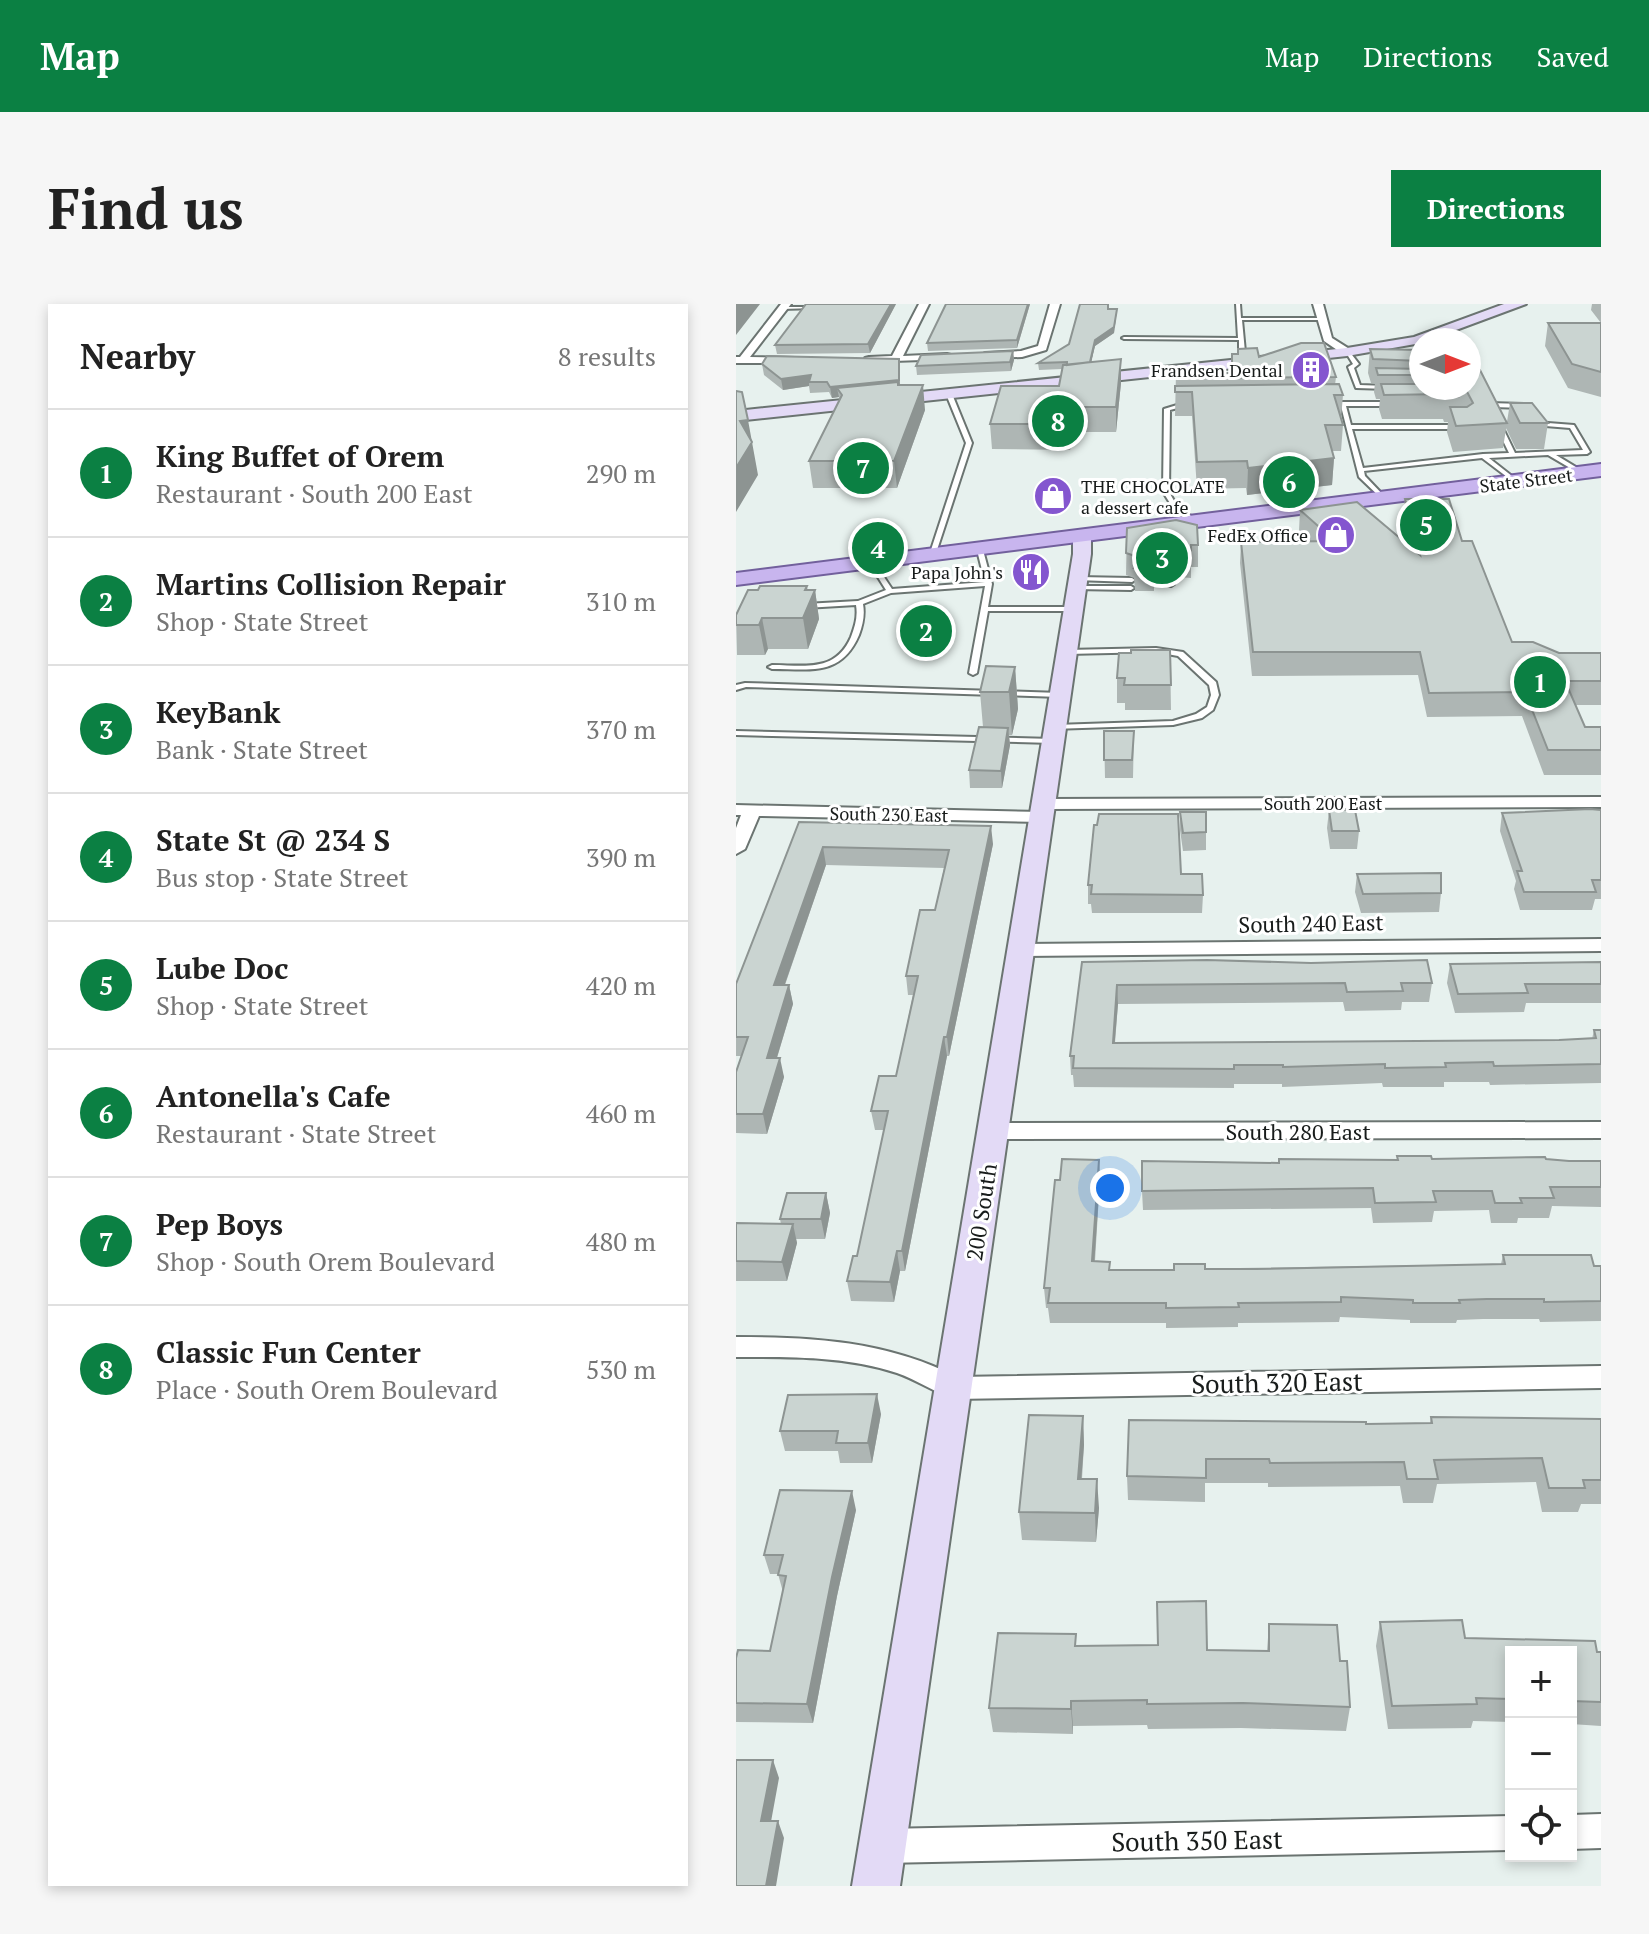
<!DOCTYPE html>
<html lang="en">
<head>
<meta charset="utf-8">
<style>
	body { margin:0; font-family:"PT Serif",serif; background:#f6f6f6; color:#222 }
	.controls { position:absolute; right:24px; bottom:24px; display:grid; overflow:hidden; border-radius:0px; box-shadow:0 4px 12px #0003 }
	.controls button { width:72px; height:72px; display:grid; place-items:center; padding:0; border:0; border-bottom:2px solid #e0e0e0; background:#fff; color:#222; font:40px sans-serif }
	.compass { position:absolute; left:673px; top:24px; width:72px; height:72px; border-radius:50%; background:#fff; box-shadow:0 4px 12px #0003; rotate:90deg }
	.you { position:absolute; left:374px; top:884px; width:28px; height:28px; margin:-20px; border:6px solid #fff; border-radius:50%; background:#1a73e8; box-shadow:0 0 0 12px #1a73e833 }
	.badge { display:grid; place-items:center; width:52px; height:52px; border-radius:50%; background:#0b8043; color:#fff; font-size:26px; font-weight:700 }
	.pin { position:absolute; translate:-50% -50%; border:4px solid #fff; box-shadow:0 2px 8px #0006 }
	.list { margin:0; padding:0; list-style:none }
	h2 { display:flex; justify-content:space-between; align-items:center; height:104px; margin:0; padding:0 32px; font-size:34px }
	h2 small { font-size:26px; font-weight:400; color:#767676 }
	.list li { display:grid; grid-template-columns:52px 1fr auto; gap:24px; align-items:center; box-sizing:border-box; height:128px; padding:0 32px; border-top:2px solid #e0e0e0 }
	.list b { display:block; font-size:30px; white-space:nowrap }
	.list p { margin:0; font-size:26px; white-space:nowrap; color:#767676 }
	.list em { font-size:26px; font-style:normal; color:#767676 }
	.icon { flex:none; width:44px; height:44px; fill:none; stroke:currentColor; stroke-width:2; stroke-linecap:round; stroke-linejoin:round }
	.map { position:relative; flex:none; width:865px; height:1582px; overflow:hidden; border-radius:0px }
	header { display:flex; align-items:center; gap:48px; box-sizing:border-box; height:112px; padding:0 40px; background:#0b8043; color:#fff }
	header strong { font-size:38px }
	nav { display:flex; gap:44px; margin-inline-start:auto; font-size:28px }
	.intro { display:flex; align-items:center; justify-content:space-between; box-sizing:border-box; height:192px; padding:0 48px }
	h1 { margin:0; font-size:56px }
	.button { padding:20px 36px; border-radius:0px; background:#0b8043; color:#fff; font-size:28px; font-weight:700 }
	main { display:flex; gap:48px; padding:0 48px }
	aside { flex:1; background:#fff; border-radius:0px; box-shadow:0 4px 12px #0003 }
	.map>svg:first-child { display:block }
</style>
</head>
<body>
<header>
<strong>Map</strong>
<nav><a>Map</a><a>Directions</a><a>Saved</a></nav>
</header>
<div class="intro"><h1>Find us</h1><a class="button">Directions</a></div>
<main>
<aside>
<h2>Nearby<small>8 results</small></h2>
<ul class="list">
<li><span class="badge">1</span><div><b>King Buffet of Orem</b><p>Restaurant · South 200 East</p></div><em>290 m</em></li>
<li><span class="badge">2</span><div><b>Martins Collision Repair</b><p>Shop · State Street</p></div><em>310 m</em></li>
<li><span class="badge">3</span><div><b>KeyBank</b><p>Bank · State Street</p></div><em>370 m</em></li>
<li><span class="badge">4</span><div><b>State St @ 234 S</b><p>Bus stop · State Street</p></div><em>390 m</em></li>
<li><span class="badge">5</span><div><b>Lube Doc</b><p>Shop · State Street</p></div><em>420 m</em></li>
<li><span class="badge">6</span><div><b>Antonella's Cafe</b><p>Restaurant · State Street</p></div><em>460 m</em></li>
<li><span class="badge">7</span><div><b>Pep Boys</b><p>Shop · South Orem Boulevard</p></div><em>480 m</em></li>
<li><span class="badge">8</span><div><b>Classic Fun Center</b><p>Place · South Orem Boulevard</p></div><em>530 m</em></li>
</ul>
</aside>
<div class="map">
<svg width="865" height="1582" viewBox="0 0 865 1582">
	<rect width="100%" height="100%" fill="#e7f1ee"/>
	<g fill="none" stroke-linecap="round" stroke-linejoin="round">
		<g stroke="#6b7471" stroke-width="4">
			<path id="lane" d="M500 0H504L505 14H585L587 15 585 16H506L509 48 506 50 503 48V36L388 35 386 34 388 33 502 34Z
				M47 3H79L81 4 45 5Z
				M609 47H613L623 60 618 64 624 81 651 82 653 85 620 84 612 63 617 60Z
				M213 88 216 90 236 139 199 252 196 254 193 252 230 139 210 90Z
				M451 98 453 101 434 106 433 188 441 202 462 217V219L460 220 437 204 427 188 428 105Z
				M592 98H658L661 100 658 102H610L615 121H724L727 123 724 125H616L627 164 747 150 773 149 759 120 762 118 765 120 779 149 847 146 834 124 797 121 799 118 838 121 854 148 851 150 820 151 848 168V170L846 171 812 151 753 154 781 176 782 177 779 179 746 154 628 167 629 172 650 194 647 196 623 173 605 102 590 101Z
				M753 99 788 100 791 102 788 104 757 103 758 104 755 106 750 101Z
				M244 244 247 246 256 280 252 303H338L342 305 338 307H252L241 369 237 371 233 369 249 282 155 289 127 300C129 311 127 320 123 331 105 373 74 365 36 365L32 363 36 361C69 361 99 369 115 333 119 322 122 313 120 301L69 304 65 302 69 300 122 297 150 286 133 259 134 258H138L156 285 249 278 241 246Z
				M342 273 396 274 399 276 396 278 340 276 339 275Z
				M418 274 437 279 438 280 435 282 416 277V275Z
				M341 282H395L398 284 395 286 339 285 338 284Z
				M420 344 447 348 480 378 483 391 477 406 466 414 437 421 316 425 315 423 319 421 437 417 460 410 471 403 475 391 473 381 442 352 420 348 331 350 327 348 331 346Z
				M9 379 324 389 328 391 324 393 10 383 0 386V381Z
				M0 427 317 435 321 437 317 439 0 431Z"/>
		</g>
		<g stroke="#6b7471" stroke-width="4">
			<path id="street" d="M45 0H55L14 53 59 54 64 57 63 59H0V53H4Z
				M183 0H193L167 52 211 50 215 51V55L129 58V54L133 53 156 52Z
				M314 0H324L310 46 286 53 245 54 244 52 249 49 285 47 302 42Z
				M577 0H587L596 34 615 46V50H607L588 37Z
				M865 493V503L309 505 300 500 309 495Z
				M0 501 306 508 315 513 306 518 23 512 9 545 0 550V524L5 511H0Z
				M865 635V647L286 652 276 646 286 640Z
				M865 818V834L258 835 250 832 247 827 250 822 258 819Z
				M0 1033C77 1033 151 1037 221 1073L865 1062V1084L218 1095C198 1088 181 1076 161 1069 110 1052 53 1053 0 1053Z
				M865 1510V1544L835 1545V1511Z
				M775 1512V1546L147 1559 135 1554 130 1542 135 1530 147 1525Z"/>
		</g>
		<g stroke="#6b7471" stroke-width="4">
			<path id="secondary" d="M768 0H790L693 36H685V39L611 52 0 117V107L611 44 678 33Z
				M346 228 355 233V250L164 1582H116L337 250V233Z"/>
		</g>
		<g stroke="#72609c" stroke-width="4">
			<path id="primary" d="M865 160V172L0 281V269Z"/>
		</g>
		<use href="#lane" fill="#fff" fill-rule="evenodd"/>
		<use href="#street" fill="#fff" fill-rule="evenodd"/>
		<use href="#secondary" fill="#e3daf6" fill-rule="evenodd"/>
		<use href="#primary" fill="#c8b5ee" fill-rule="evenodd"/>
	</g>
	<path fill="#aeb6b4" d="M160 0 134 49 41 50 39 41Z
		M294 0 281 44 192 47 191 39Z
		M856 0H865V93L832 84 809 42 812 19H865L855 6Z
		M372 5H381L378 29 359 42 355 58 385 79 380 128H337L334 146 256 145 254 120 323 82 326 65 303 66 302 59 333 40Z
		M634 45 685 46V84H733L771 119 767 144 717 148 711 128 712 118H708L707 115H646L643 105 644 95H640L638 88 639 79H635L632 69Z
		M277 47 278 56 275 67 181 71 180 62Z
		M496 50 523 53 600 73 599 81 607 91 605 115 607 121 605 147H596L598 154 596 181 511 191 510 184 461 185 456 112H439L440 69H495Z
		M163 55 164 81 189 106 161 184H77L73 157 103 97V93L96 94 93 88 74 89 73 82 47 86 28 71 26 60Z
		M774 99 812 119 808 145H780L770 124Z
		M669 195 726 237 776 338 823 349H865V401H839L849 423H865V471H808L786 412 691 413 682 371 516 372 504 259 505 238 574 237 563 227 564 206 674 243 667 216Z
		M391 224 462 241V263H455V274L418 271V287H399L398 274 390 271Z
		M71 282V286H79L83 315 72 345H32L29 351H1L0 311 22 286Z
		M434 346 435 406H389V399H381V374L395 349Z
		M279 363 282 405 276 431H273L274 441 266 484H234L233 466 247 423 244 388Z
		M368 427H398L397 474H369Z
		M593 506 623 527 621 545H594L591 524Z
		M865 506V595H859L856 606H784L778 585 780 577 764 527 766 509Z
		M444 508 470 528V546L447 547 444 526Z
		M63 518 257 540 213 752H211L169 967H164L158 998 115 997 111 977 121 952 148 826H139L135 807 160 772 177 691H172L170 672 199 606 208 564 90 561 49 681H53L57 700 41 754 48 773 31 830 0 829V768L5 752H0V680Z
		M445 570 467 591 466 609H356L355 600H352V581Z
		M621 570 705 589 703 608 625 609 619 588Z
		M346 658 696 679 693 698H666L665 706 609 707 607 698 382 700 379 739 823 736 856 735 858 726H865V779L754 781 753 778H708V783H647L646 779 546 783V780H498V784L338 783 337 771H335L334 752Z
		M865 658V699H790L788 708 719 709 711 679 714 660Z
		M661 852 696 855H810L833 857H865V903L816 902 813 914H782L781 919H755L753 906 698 907 696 918 637 919 635 904 407 906 406 887 542 859 661 856Z
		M364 875 359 957 374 958V966L765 960 767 951 865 962V1017L804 1018 803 1015H747L721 1016 720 1019H674V1016L604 1013 603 1018 502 1019V1023L430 1024V1019H314L312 1004H310L308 984Z
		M90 889 94 909 89 935H60L61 939 51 977H0V919L45 920 44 915Z
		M145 1110 136 1159H104L102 1147H49L44 1127Z
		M347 1112 348 1141 346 1175 363 1204 360 1238 286 1236 283 1208Z
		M695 1113 865 1115V1200H845L842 1208H806L800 1178 701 1180 697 1199H667L664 1182 532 1183V1179H469V1198L392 1196 391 1172 630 1120 694 1119Z
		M120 1206 101 1292 77 1419 0 1418V1354L34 1347 47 1288 42 1270H34L28 1251Z
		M644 1318 729 1334 865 1348V1422L835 1420V1348H775V1418L737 1417 735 1424 652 1425 640 1342Z
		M533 1320 604 1357 614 1403 610 1427 505 1424 412 1425 411 1421 337 1422V1430L257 1428 253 1404 340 1330V1342L531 1347Z"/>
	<path fill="#8d9492" d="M0 0H24L0 31Z
		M155 0H160L134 49 132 40Z
		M292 0H294L281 44V36Z
		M381 5 378 29 359 42 353 68 331 70 359 36Z
		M277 47 278 56 275 67 274 58Z
		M163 55 164 87 101 84 103 93 96 94 94 83Z
		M385 55V79L380 128V103Z
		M75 71 73 78V82L47 86 45 75Z
		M187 81 189 106 161 184 158 157Z
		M336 103 337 128 334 146 333 120Z
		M12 116 22 171 0 208V164L4 117Z
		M598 154 596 181 511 191 512 164Z
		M71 282 73 299 79 286 83 315 72 345 67 314 69 286Z
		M26 314 32 345 29 351 23 321Z
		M279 363 282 405 276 431 273 388Z
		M272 424 274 441 266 484 265 467Z
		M255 522 257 540 213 752 211 733Z
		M87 543 90 561 42 700 38 681Z
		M53 681 57 700 35 773 31 754Z
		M381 681 382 700 377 758V739Z
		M208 733 211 752 169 967 166 947Z
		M44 754 48 773 31 830 27 810Z
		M363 856 364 875 357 977 356 957Z
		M90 889 94 909 89 935 85 915Z
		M57 920 61 939 51 977 46 958Z
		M161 947 164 967 158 998 154 978Z
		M141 1090 145 1110 136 1159 132 1139Z
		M347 1112 348 1141 343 1203 342 1175Z
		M361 1175 363 1204 360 1238 359 1209Z
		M116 1187 120 1206 101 1292 77 1419 71 1400 96 1273Z
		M335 1397 337 1422V1430L335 1405Z
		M37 1456 43 1474 32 1534 25 1517Z
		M42 1517 48 1534 40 1582H30Z"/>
	<path fill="#cad4d1" stroke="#8d9492" stroke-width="2" d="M70 0H155L132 40 39 41Z
		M210 0H292L281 36 191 39Z
		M344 0H372V5H381L378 23 359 36 354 58 331 61V58L302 59 333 40Z
		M812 19H865V68L836 60Z
		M565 39H588L600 73 440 74V69H496V50H502V45L521 44 523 53Z
		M634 45 685 46V57L637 55Z
		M277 47 274 58 180 62 185 51Z
		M31 52 163 55V76L94 83 91 78H73L75 71 45 75 26 60Z
		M385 55 380 103H336L333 120H254L265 82H323L327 61Z
		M640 64 685 65V71H642Z
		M733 66H744L771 119 720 122 714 103H731L737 99 729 84H733Z
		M162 78V81H187L158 157H73L106 91 101 84Z
		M603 80 607 91H598L607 121H589L598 154 512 164 511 157 461 158 456 88H439V82Z
		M645 80H685V84H718L722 93H711L710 90 648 91Z
		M0 87 6 88 12 116 4 117 16 138 0 164Z
		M774 99H796L812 119H784Z
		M669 195H713L726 237H736L776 338H797L823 349H865V377H829L849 423H865V446H812L789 388 693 389 684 348H517L505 238 599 237 564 206 621 198 684 251Z
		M440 216 461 221 462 241H455V252L416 249 413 255 418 258V264H398L401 260 398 258 402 253 390 249 391 224Z
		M24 282H71L69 286H79L67 314H26L23 321H0V311L12 286H22Z
		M395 346H434L435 381H388L389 374H381L383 349H395Z
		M250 362 279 363 273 388H244Z
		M243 423 272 424 265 467 233 466Z
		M368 427H398L396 456H368Z
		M854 505 865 506V576H856L860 588H788L781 567H786L766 509Z
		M593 506H619L623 527H596Z
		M444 508H470V528L447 529Z
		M363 510H442L445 570H466L467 591 355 590 356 581H352L358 521H361Z
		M63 518 255 522 211 733H208L166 947H161L154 978 111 977 117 952H121L152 807H135L143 772H160L182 672H170L184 606H199L213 546 87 543 38 681H53L31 754H44L27 810H0V768L12 733H0V680Z
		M705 569V589L627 590 621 570Z
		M471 656 575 659 691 656 696 679H665L667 687 611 688 609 679 381 681 377 739 823 736 860 734 858 726H865V760L758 762 757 758 709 759 710 763 649 764V760L547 763V761H498V765L337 764 338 752H334L346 658Z
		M865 658V680H789L792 689 722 690 714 660Z
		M661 852H695L696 855 809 853 810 855 833 857H865V883H814L818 894H784L786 899H759L756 887H697L700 898 639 899 637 884 406 887V857L543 859V855L662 856Z
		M326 855 363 856 356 957 374 958 373 966H438V960H469V965H520L769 960 767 951H855L858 962H865V997L808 998V995H751L723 996 724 999H677V996L605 993V998L502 999 503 1003 430 1004V999H312L314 984H308L319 876H324Z
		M51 889H90L85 915H44Z
		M0 919 57 920 46 958 0 957Z
		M141 1090 132 1139H100L102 1127H44L52 1091Z
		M293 1111 347 1112 342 1175H361L359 1209 283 1208Z
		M695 1113 865 1115V1176H847L849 1184H813L806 1154 698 1156 702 1175H671L668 1158 534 1159 533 1155H470V1174L391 1172 393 1116 630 1118V1120L696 1119Z
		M44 1186 116 1187 96 1273 71 1400 0 1399V1354L2 1346 34 1347 50 1272 42 1271 47 1251H28Z
		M470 1297 471 1346 533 1347V1320L601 1321 604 1357H611L614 1403 507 1399 411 1400V1396L335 1397V1405L253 1404 262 1329 340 1330 339 1342 422 1341 421 1298Z
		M726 1316 729 1334 859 1337 861 1348H865V1398L835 1397V1348H775V1395L740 1394 741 1400 656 1402 644 1318Z
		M0 1456H37L25 1517H42L30 1582H0Z"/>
	<defs>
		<g id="building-disc" transform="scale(2)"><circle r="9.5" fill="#8456cf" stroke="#fff"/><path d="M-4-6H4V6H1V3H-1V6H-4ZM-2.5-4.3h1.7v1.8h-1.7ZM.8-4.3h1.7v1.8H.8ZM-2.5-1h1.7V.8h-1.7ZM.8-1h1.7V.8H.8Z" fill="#fff"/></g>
		<g id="shop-disc" transform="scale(2)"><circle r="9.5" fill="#8456cf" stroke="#fff"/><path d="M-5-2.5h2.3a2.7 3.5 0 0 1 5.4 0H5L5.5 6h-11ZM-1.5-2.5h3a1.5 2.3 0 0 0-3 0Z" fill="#fff"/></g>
		<g id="restaurant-disc" transform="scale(2)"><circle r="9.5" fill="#8456cf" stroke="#fff"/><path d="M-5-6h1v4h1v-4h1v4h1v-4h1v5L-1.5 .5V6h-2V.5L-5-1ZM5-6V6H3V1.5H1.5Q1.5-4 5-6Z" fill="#fff"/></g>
	</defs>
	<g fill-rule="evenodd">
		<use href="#building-disc" x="575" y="66"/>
		<use href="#shop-disc" x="317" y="192"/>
		<use href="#shop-disc" x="600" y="231"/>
		<use href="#restaurant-disc" x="295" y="268"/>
	</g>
	<g text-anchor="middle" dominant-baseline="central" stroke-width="6" stroke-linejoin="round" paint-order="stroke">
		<g font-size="18" fill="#181c1b" stroke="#fff" text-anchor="end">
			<text x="547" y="66">Frandsen Dental</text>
			<text x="345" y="182" text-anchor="start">THE CHOCOLATE<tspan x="345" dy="21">a dessert cafe</tspan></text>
			<text x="572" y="231">FedEx Office</text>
			<text x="267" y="268">Papa John's</text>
		</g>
		<g font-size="18" fill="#181c1b" stroke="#fff">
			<text transform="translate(790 176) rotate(-7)">State Street</text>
			<text x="587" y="499">South 200 East</text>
			<text transform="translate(153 510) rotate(1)">South 230 East</text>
		</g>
		<g font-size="22" fill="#181c1b" stroke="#fff">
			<text transform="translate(575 619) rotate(-1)">South 240 East</text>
			<text x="562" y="827">South 280 East</text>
			<text transform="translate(245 908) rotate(-81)">200 South</text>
		</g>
		<g font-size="26" fill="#181c1b" stroke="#fff">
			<text transform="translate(541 1078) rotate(-1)">South 320 East</text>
			<text transform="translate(461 1536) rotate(-1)">South 350 East</text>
		</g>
	</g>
</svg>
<div class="controls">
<button>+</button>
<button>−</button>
<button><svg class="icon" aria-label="locate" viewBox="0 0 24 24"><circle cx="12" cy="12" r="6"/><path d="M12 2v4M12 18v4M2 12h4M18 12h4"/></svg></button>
</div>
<svg class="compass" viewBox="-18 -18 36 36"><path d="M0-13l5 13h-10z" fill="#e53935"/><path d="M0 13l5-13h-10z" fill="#767676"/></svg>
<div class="you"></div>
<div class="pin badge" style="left:804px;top:378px">1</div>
<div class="pin badge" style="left:190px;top:327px">2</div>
<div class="pin badge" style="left:426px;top:254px">3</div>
<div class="pin badge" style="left:142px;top:244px">4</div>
<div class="pin badge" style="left:690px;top:221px">5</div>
<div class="pin badge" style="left:553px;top:178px">6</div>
<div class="pin badge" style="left:127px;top:164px">7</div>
<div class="pin badge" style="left:322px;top:117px">8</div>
</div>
</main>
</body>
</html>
